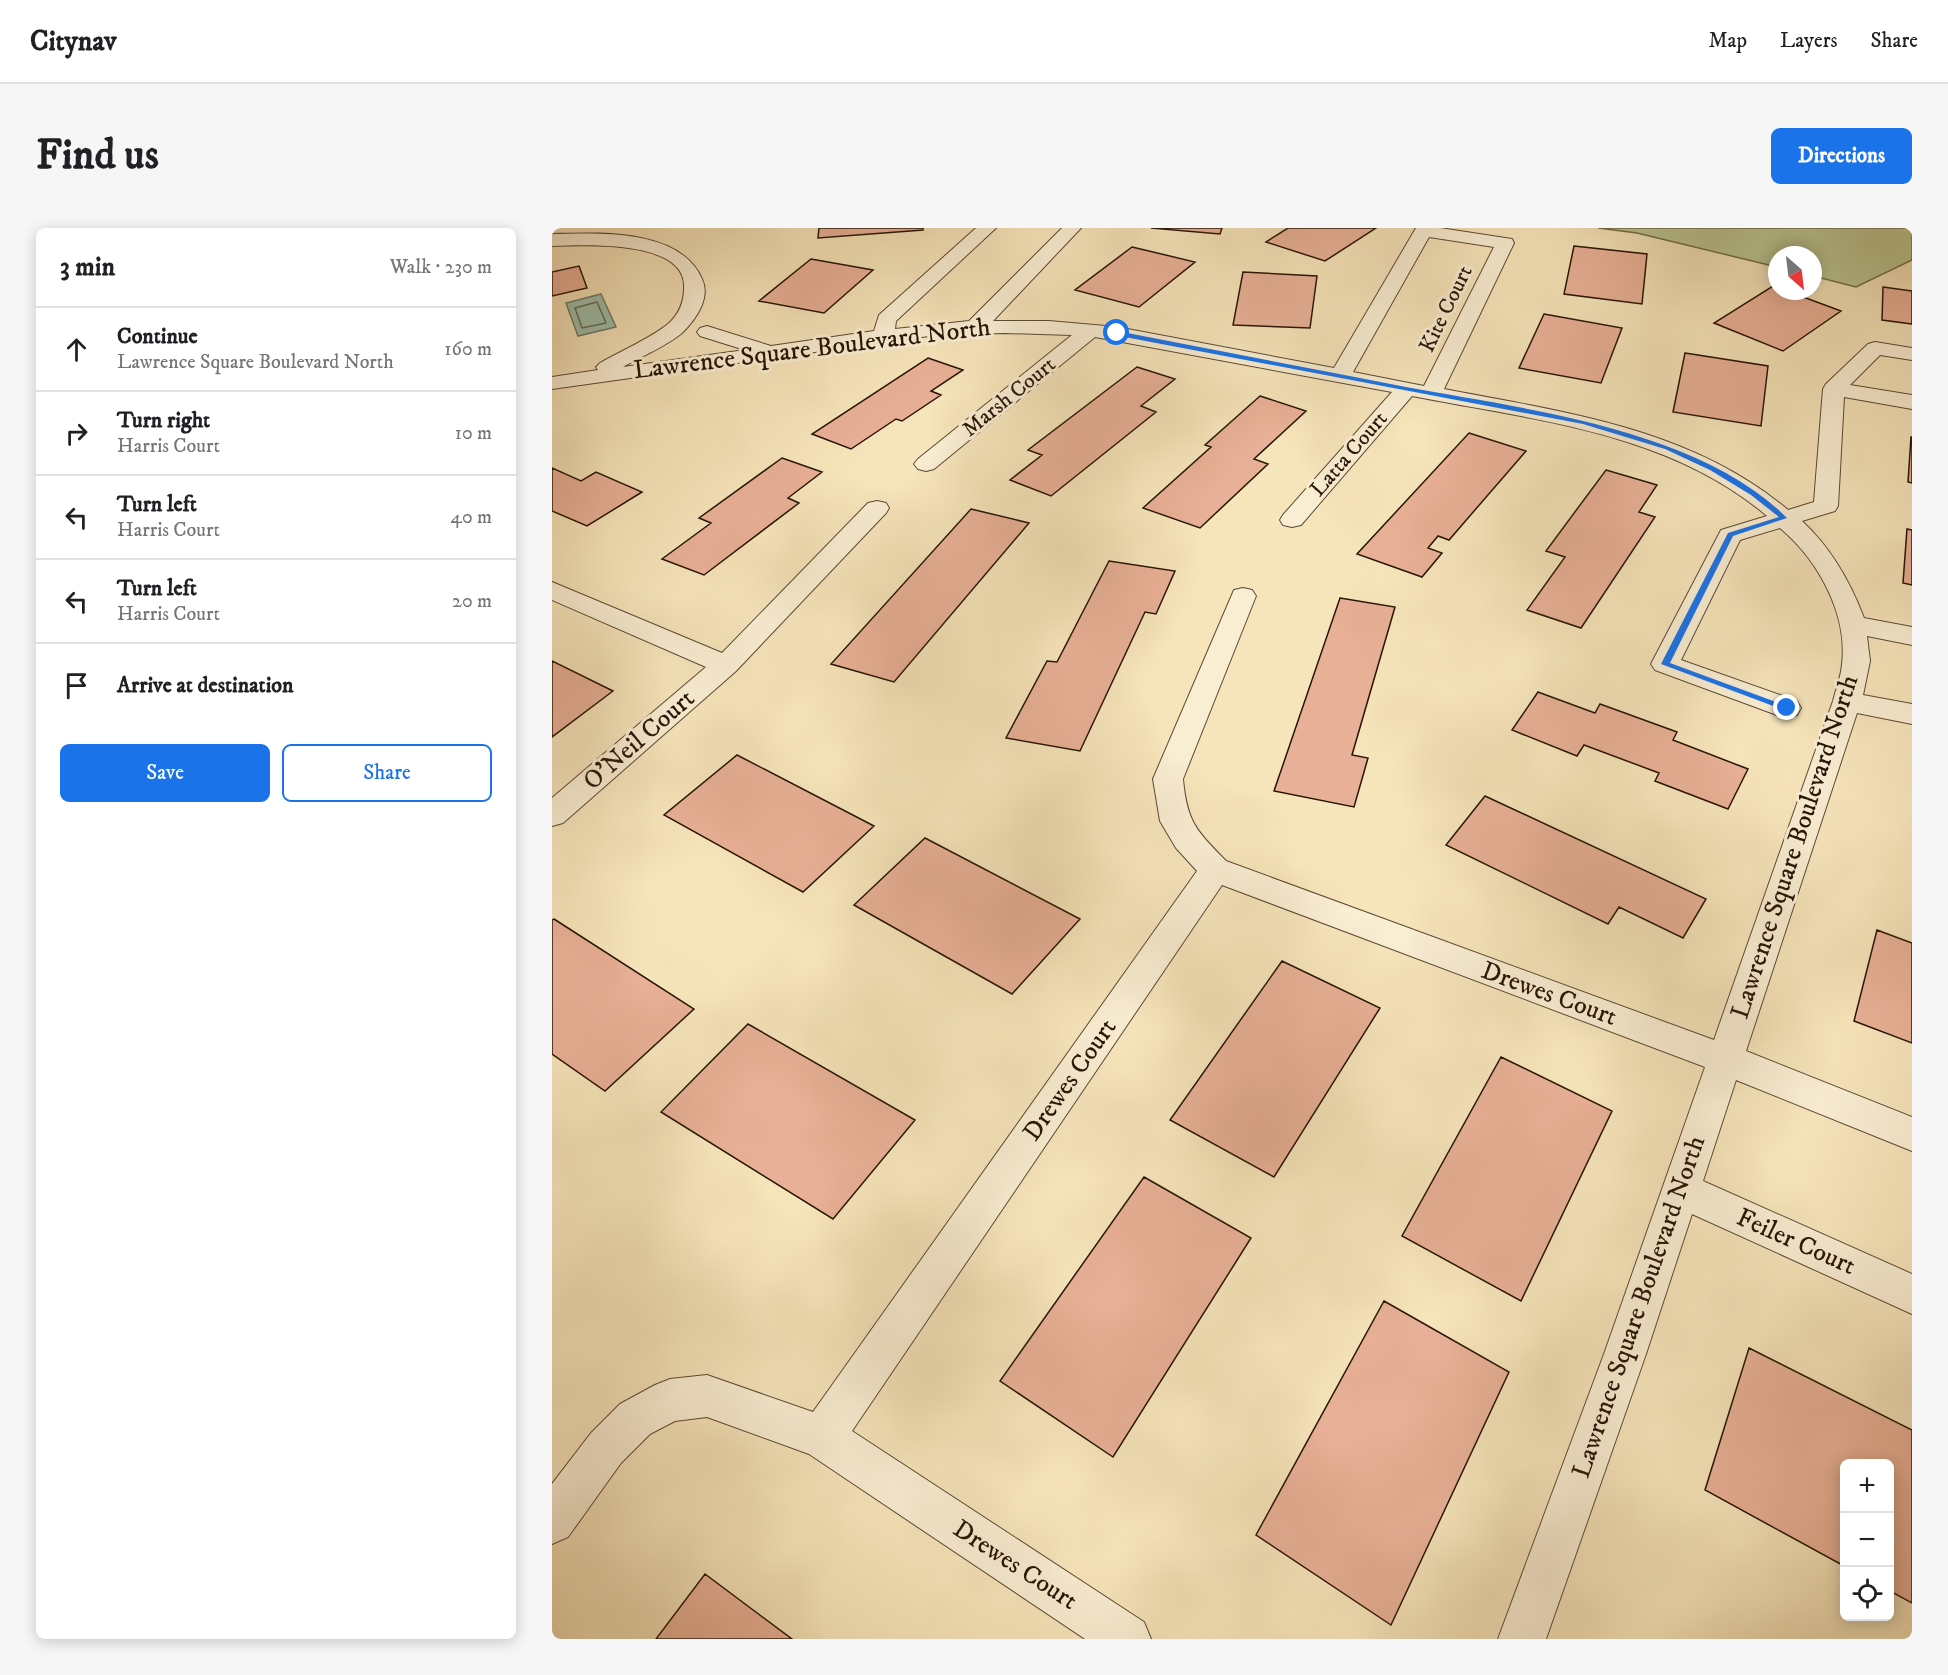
<!DOCTYPE html>
<html lang="en">
<head>
<meta charset="utf-8">
<style>
	body { margin:0; font-family:"IM FELL DW Pica",serif; background:#f6f6f6; color:#202124 }
	.controls { position:absolute; right:18px; bottom:18px; display:grid; overflow:hidden; border-radius:9px; box-shadow:0 3px 15px #0003 }
	.controls button { width:54px; height:54px; display:grid; place-items:center; padding:0; border:0; border-bottom:2px solid #e0e0e0; background:#fff; color:#202124; font:30px sans-serif }
	.compass { position:absolute; left:1216px; top:18px; width:54px; height:54px; border-radius:50%; background:#fff; box-shadow:0 3px 15px #0003; rotate:152deg }
	.stop { position:absolute; width:18px; height:18px; margin:-14px; border:4px solid #1a73e8; border-radius:50%; background:#fff }
	.stop.end { background:#1a73e8; border-color:#fff; box-shadow:0 2px 6px #0008 }
	.list { margin:0; padding:0; list-style:none }
	h2 { display:flex; justify-content:space-between; align-items:center; height:78px; margin:0; padding:0 24px; font-size:26px }
	h2 small { font-size:20px; font-weight:400; color:#757577 }
	.list li { display:grid; grid-template-columns:39px 1fr auto; gap:18px; align-items:center; box-sizing:border-box; height:84px; padding:0 24px; border-top:2px solid #e0e0e0 }
	.list b { display:block; font-size:22px; white-space:nowrap }
	.list p { margin:0; font-size:20px; white-space:nowrap; color:#757577 }
	.list em { font-size:20px; font-style:normal; color:#757577 }
	.actions { display:flex; gap:12px; padding:18px 24px }
	.actions a { flex:1; padding:14px 0; border:2px solid #1a73e8; border-radius:9px; text-align:center; font-size:21px; color:#1a73e8 }
	.actions .main { background:#1a73e8; color:#fff }
	.icon { flex:none; width:33px; height:33px; fill:none; stroke:currentColor; stroke-width:2; stroke-linecap:round; stroke-linejoin:round }
	.map { position:relative; flex:none; width:1360px; height:1411px; overflow:hidden; border-radius:9px }
	header { display:flex; align-items:center; gap:36px; box-sizing:border-box; height:84px; padding:0 30px; background:#fff; border-bottom:2px solid #e0e0e0 }
	header strong { font-size:28px }
	nav { display:flex; gap:33px; margin-inline-start:auto; font-size:21px }
	.intro { display:flex; align-items:center; justify-content:space-between; box-sizing:border-box; height:144px; padding:0 36px }
	h1 { margin:0; font-size:42px }
	.button { padding:15px 27px; border-radius:9px; background:#1a73e8; color:#fff; font-size:21px; font-weight:700 }
	main { display:flex; gap:36px; padding:0 36px }
	aside { flex:1; background:#fff; border-radius:9px; box-shadow:0 3px 15px #0003 }
	.map>svg:first-child { display:block }
</style>
</head>
<body>
<header>
<strong>Citynav</strong>
<nav><a>Map</a><a>Layers</a><a>Share</a></nav>
</header>
<div class="intro"><h1>Find us</h1><a class="button">Directions</a></div>
<main>
<aside>
<h2>3 min<small>Walk · 230 m</small></h2>
<ul class="list">
<li><svg class="icon" aria-label="ahead" viewBox="0 0 24 24"><path d="M12 20V5M6 11l6-6 6 6"/></svg><div><b>Continue</b><p>Lawrence Square Boulevard North</p></div><em>160 m</em></li>
<li><svg class="icon" aria-label="right" viewBox="0 0 24 24"><path d="M7 20v-9h11M14 6l5 5-5 5"/></svg><div><b>Turn right</b><p>Harris Court</p></div><em>10 m</em></li>
<li><svg class="icon" aria-label="left" viewBox="0 0 24 24"><path d="M17 20v-9H6M10 6l-5 5 5 5"/></svg><div><b>Turn left</b><p>Harris Court</p></div><em>40 m</em></li>
<li><svg class="icon" aria-label="left" viewBox="0 0 24 24"><path d="M17 20v-9H6M10 6l-5 5 5 5"/></svg><div><b>Turn left</b><p>Harris Court</p></div><em>20 m</em></li>
<li><svg class="icon" aria-label="arrive" viewBox="0 0 24 24"><path d="M6 21V4h12l-3 4 3 4H6"/></svg><div><b>Arrive at destination</b></div></li>
</ul>
<div class="actions"><a class="main">Save</a><a>Share</a></div>
</aside>
<div class="map">
<svg width="1360" height="1411" viewBox="0 0 1360 1411">
	<rect width="100%" height="100%" fill="#f6e4ba"/>
	<filter id="stains"><feTurbulence type="fractalNoise" baseFrequency=".00333" numOctaves="4"/><feColorMatrix values="0 0 0 0 .2 0 0 0 0 .09 0 0 0 0 .02 0 0 0 .5 -.17"/></filter>
	<radialGradient id="worn" r=".72"><stop offset=".6" stop-color="#630" stop-opacity="0"/><stop offset="1" stop-color="#630" stop-opacity=".3"/></radialGradient>
	<path fill="#bac591" stroke="#716d4c" stroke-width="1.5" d="M1046 0H1360V32L1304 59 1261 48V27H1225V39L1085 5Z"/>
	<path fill="#9ebfaa" stroke="#6f7b69" stroke-width="1.5" d="M49 66 64 99 26 108 14 75Z"/>
	<g fill="none" stroke-linecap="round" stroke-linejoin="round">
		<path stroke="#636a58" stroke-width="1.5" d="M45 74 54 95 30 100 23 80Z"/>
	</g>
	<path fill="#e8b096" stroke="#281507" stroke-width="1.5" d="M267 0H371V2L266 10Z
		M599 0H670L668 6Z
		M736 0H824L773 33 714 14Z
		M1022 18 1095 26 1090 76 1012 66Z
		M580 19 643 34 587 79 523 62Z
		M259 31 321 42 272 85 207 73Z
		M27 38 35 60 0 68V44Z
		M691 44 765 48 758 100 681 97Z
		M1221 58 1225 59V63H1235L1289 83 1231 123 1162 95Z
		M1331 59 1360 63V96L1330 92Z
		M992 86 1070 100 1049 155 967 140Z
		M1133 125 1216 138 1209 198 1121 184Z
		M376 130 411 142 379 163 389 167 350 193 344 191 299 221 260 206Z
		M585 139 623 151 589 178 604 184 499 268 458 252 490 227 476 222Z
		M708 168 754 183 702 231 716 236 648 300 591 280 659 219 653 217Z
		M917 205 974 223 897 312 886 308 876 320 890 325 870 349 805 326Z
		M1359 209H1360V255L1356 254Z
		M230 230 270 244 236 270 247 275 152 347 110 331 159 295 147 290Z
		M0 240 29 253 44 244 90 264 35 298 0 283Z
		M1054 242 1105 257 1087 284 1103 289 1029 400 975 382 1013 329 994 323Z
		M419 281 477 295 342 454 279 436Z
		M1355 301 1360 302V357L1351 355Z
		M557 333 623 343 604 386 593 384 528 523 454 510 495 433 505 434Z
		M788 370 843 379 800 527 816 530 802 579 722 563Z
		M0 433 61 463 0 509Z
		M986 464 1043 485 1048 476 1125 504 1121 512 1196 541 1176 581 1103 553 1107 545 1032 517 1025 528 960 502Z
		M185 527 322 598 251 664 112 587Z
		M933 568 1154 671 1131 710 1067 679 1056 696 894 617Z
		M373 610 528 691 460 766 302 677Z
		M2 691 142 781 53 863 0 826V692Z
		M1325 702 1360 715V815L1302 793Z
		M730 733 828 780 722 949 618 892Z
		M196 796 363 892 281 991 109 884Z
		M949 829 1060 883 969 1073 850 1008Z
		M592 949 699 1010 561 1229 448 1153Z
		M832 1073 957 1144 839 1397 704 1307Z
		M1197 1120 1360 1202V1375L1338 1363V1236H1292V1338L1153 1262Z
		M153 1346 240 1411H104Z"/>
	<g fill="none" stroke-linecap="round" stroke-linejoin="round">
		<g stroke="#5c4934" stroke-width="2">
			<path id="minor" d="M424 0H444L344 93 343 101 417 93 510 0H529L441 93H497L565 99 782 140 864 0H888L960 11 962 15 892 161C1012 184 1139 200 1236 282L1262 274 1271 161 1274 156 1316 116 1323 114 1360 120V132L1328 127 1298 157 1360 167V181L1292 169 1286 278 1283 283 1250 293C1279 320 1298 353 1312 390L1360 399V417L1315 408 1318 433 1311 467 1360 476V496L1305 485 1194 823 1360 889V923L1184 852 1151 953 1360 1046V1086L1140 986 1094 1126 994 1411H946L1052 1126 1153 839 670 657 300 1203 592 1394 599 1411H533L257 1226 155 1189 123 1193 98 1206 69 1235 16 1309 0 1316V1256L39 1205 68 1176 103 1157 118 1151 155 1147 261 1184 645 643 624 620 608 593 601 551 682 362 691 360 700 362 704 368 631 551C635 595 645 603 674 633L1162 812 1281 473C1284 461 1289 449 1290 436 1296 386 1266 332 1228 300L1188 312 1129 432 1245 473 1249 480 1245 487 1235 490 1225 487 1103 442 1099 436 1169 302 1215 288C1117 204 982 192 860 168L749 297 740 299 731 297 728 292 731 287 840 164 543 109 382 241 374 243 366 241 362 236 366 231 520 107 452 105 384 107 0 161V149L46 142 44 139 48 135C67 124 99 110 116 96 127 86 132 75 132 60 135 11 30 17 0 18V6C47 5 128 0 150 51 159 70 144 91 131 104 117 117 88 129 71 139L193 122 148 108 145 104 148 100 155 98 219 118 322 103 327 87ZM877 9 942 19 872 158 801 144Z
				M325 273 334 275 337 280 334 285 184 443 11 595 0 598V570L154 439 0 372V354L170 425 316 275Z"/>
		</g>
		<use href="#minor" fill="#f9edd2" fill-rule="evenodd"/>
	</g>
	<path fill="#1a73e8" d="M565 103C661 122 758 140 854 159 973 181 1147 201 1235 290L1181 308 1118 435 1240 480 1232 482 1109 436 1176 305 1227 289 1199 267 1158 242 1113 221 1031 196 562 107Z"/>
	<g text-anchor="middle" dominant-baseline="central" stroke-width="6" stroke-linejoin="round" paint-order="stroke">
		<g font-size="22" fill="#281507" stroke="#f9edd2">
			<text transform="translate(894 81) rotate(-64)">Kite Court</text>
			<text transform="translate(457 169) rotate(-39)">Marsh Court</text>
			<text transform="translate(797 226) rotate(-49)">Latta Court</text>
		</g>
		<g font-size="26" fill="#281507" stroke="#f9edd2">
			<text transform="translate(260 121) rotate(-7)">Lawrence Square Boulevard North</text>
			<text transform="translate(87 512) rotate(-41)">O'Neil Court</text>
			<text transform="translate(1243 619) rotate(-72)">Lawrence Square Boulevard North</text>
			<text transform="translate(997 766) rotate(20)">Drewes Court</text>
			<text transform="translate(518 852) rotate(-55)">Drewes Court</text>
			<text transform="translate(1244 1014) rotate(24)">Feiler Court</text>
			<text transform="translate(1087 1079) rotate(-71)">Lawrence Square Boulevard North</text>
			<text transform="translate(463 1337) rotate(33)">Drewes Court</text>
		</g>
	</g>
	<rect width="100%" height="100%" filter="url(#stains)"/>
	<rect width="100%" height="100%" fill="url(#worn)"/>
</svg>
<div class="controls">
<button>+</button>
<button>−</button>
<button><svg class="icon" aria-label="locate" viewBox="0 0 24 24"><circle cx="12" cy="12" r="6"/><path d="M12 2v4M12 18v4M2 12h4M18 12h4"/></svg></button>
</div>
<svg class="compass" viewBox="-18 -18 36 36"><path d="M0-13l5 13h-10z" fill="#e53935"/><path d="M0 13l5-13h-10z" fill="#757577"/></svg>
<div class="stop" style="left:565px;top:105px"></div>
<div class="stop end" style="left:1235px;top:480px"></div>
</div>
</main>
</body>
</html>
